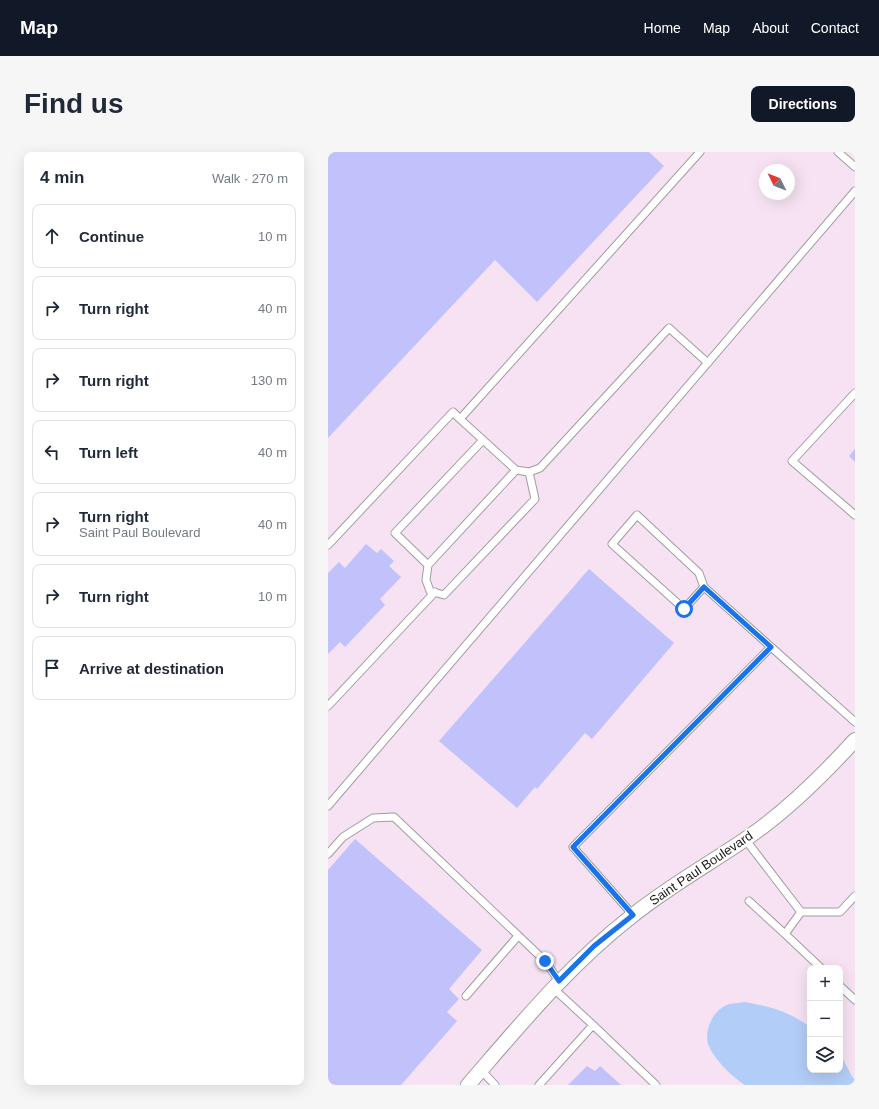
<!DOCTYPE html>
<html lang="en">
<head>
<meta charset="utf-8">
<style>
	body { margin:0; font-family:Arial,sans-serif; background:#f6f6f7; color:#1f2937 }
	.controls { position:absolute; right:12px; bottom:12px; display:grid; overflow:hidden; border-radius:8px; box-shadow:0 4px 16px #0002 }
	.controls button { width:36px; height:36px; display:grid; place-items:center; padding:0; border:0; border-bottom:1px solid #e0e1e3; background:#fff; color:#1f2937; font:20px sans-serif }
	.compass { position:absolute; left:431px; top:12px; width:36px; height:36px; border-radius:50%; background:#fff; box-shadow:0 4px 16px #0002; rotate:313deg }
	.stop { position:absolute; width:12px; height:12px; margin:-9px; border:3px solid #1a73e8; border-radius:50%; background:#fff }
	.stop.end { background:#1a73e8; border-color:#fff; box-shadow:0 1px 4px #0008 }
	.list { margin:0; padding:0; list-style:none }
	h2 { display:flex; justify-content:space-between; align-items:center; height:52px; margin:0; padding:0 16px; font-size:17px }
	h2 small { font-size:13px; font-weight:400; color:#747a83 }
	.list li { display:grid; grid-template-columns:26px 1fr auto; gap:12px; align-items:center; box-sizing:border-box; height:64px; margin:0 8px 8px; padding:0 8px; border:1px solid #e0e1e3; border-radius:8px }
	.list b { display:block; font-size:15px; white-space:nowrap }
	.list p { margin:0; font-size:13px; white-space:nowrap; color:#747a83 }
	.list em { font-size:13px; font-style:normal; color:#747a83 }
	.icon { flex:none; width:22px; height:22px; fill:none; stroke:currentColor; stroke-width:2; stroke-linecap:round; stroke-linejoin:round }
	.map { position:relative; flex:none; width:527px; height:933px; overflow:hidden; border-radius:8px }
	header { display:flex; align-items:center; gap:24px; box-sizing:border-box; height:56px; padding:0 20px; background:#111827; color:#fff }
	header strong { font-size:19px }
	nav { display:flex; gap:22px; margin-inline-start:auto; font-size:14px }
	.intro { display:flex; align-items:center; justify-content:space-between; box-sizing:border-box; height:96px; padding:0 24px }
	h1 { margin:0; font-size:28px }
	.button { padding:10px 18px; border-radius:8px; background:#111827; color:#fff; font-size:14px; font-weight:700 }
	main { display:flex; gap:24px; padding:0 24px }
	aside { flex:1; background:#fff; border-radius:8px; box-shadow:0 4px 16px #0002 }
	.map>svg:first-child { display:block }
</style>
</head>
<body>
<header>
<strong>Map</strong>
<nav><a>Home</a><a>Map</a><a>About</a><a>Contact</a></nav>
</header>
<div class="intro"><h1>Find us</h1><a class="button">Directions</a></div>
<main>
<aside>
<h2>4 min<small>Walk · 270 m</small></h2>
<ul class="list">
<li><svg class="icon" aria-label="ahead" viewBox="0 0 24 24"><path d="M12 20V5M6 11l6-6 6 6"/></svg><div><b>Continue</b></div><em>10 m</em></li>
<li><svg class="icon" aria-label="right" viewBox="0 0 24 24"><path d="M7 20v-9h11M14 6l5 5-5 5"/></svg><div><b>Turn right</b></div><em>40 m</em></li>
<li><svg class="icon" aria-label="right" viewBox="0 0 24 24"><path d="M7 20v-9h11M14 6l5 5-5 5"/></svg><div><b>Turn right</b></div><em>130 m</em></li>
<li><svg class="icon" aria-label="left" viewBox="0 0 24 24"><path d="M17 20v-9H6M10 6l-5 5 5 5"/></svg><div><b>Turn left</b></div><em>40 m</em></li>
<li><svg class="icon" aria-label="right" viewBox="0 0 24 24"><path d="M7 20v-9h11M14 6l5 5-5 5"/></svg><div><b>Turn right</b><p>Saint Paul Boulevard</p></div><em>40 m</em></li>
<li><svg class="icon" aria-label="right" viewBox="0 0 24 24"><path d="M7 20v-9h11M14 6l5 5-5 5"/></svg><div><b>Turn right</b></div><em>10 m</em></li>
<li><svg class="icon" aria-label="arrive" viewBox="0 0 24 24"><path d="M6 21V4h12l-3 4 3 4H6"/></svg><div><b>Arrive at destination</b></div></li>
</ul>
</aside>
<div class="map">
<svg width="527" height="933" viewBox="0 0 527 933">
	<rect width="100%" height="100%" fill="#f3f3f4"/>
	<path fill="#f6e2f2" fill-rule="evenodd" d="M0 0H527V933H0ZM437 18H461V42H437ZM482 816H512V918H482Z"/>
	<path fill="#b2cdf7" d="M417 850C444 855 460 859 482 875V918H512V902L525 926 527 927V933L526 930V933H417C405 926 385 906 380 892 376 877 386 856 402 852 406 851 412 851 417 850Z"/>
	<path fill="#c1c1fc" d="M0 0H321L336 14 209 150 167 108 0 286Z
		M527 297V310L521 304Z
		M38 392 49 401 53 397 66 409 61 414 73 425 52 447 57 453 17 495 12 490 0 502V421L11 410 17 416Z
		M261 417 346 491 264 587 257 581 209 637 207 635 189 656 111 589Z
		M27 687 154 798 121 837 131 847 119 860 129 869 73 933H0V718Z
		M259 914 267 919 272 914 293 933H240Z"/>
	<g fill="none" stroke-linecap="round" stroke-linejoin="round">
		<g stroke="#9e9e9f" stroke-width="9">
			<path id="service" d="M372 0 132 267 188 318 201 320 212 316 341 176 380 211
				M510 0 527 15
				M527 241 464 309 527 363
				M155 288 67 381 100 413 188 318
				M0 393 125 260 132 267
				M100 413 98 428 102 439 116 443 207 347 201 320
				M376 435 371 421 309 363 284 392 356 457 376 435 527 570
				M0 554 107 440
				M0 654 527 39
				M417 687 473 760H512L527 744
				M0 702 15 685 45 666 66 665 217 809 231 829
				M421 749 457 782
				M473 760 457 782 493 816
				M305 763 245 695 443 495
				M512 834 527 848
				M138 844 190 784
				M265 873 328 933
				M153 918 167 933
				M211 933 265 873 225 836"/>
		</g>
		<g stroke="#9e9e9f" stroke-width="16">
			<path id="minor" d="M140 933C192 873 241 813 304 764 341 734 383 711 422 684 461 657 495 623 527 588"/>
		</g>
		<use href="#service" stroke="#fff" stroke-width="7"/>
		<use href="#minor" stroke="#fff" stroke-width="14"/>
	</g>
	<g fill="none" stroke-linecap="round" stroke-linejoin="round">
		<path stroke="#1a73e8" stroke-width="5" d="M217 809 231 829 266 794 305 763 245 695 443 495 376 435 356 457"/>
	</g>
	<g text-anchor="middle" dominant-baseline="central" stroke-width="4" stroke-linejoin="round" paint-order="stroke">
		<g font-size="13" fill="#191919" stroke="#fff">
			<text transform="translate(373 716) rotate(-34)">Saint Paul Boulevard</text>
		</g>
	</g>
</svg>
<div class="controls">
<button>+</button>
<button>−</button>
<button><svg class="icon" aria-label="layers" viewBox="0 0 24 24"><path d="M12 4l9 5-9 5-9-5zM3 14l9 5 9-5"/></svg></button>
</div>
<svg class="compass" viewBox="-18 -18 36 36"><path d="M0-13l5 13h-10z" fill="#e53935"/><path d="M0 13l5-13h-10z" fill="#747a83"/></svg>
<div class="stop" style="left:356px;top:457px"></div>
<div class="stop end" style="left:217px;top:809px"></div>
</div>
</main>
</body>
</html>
